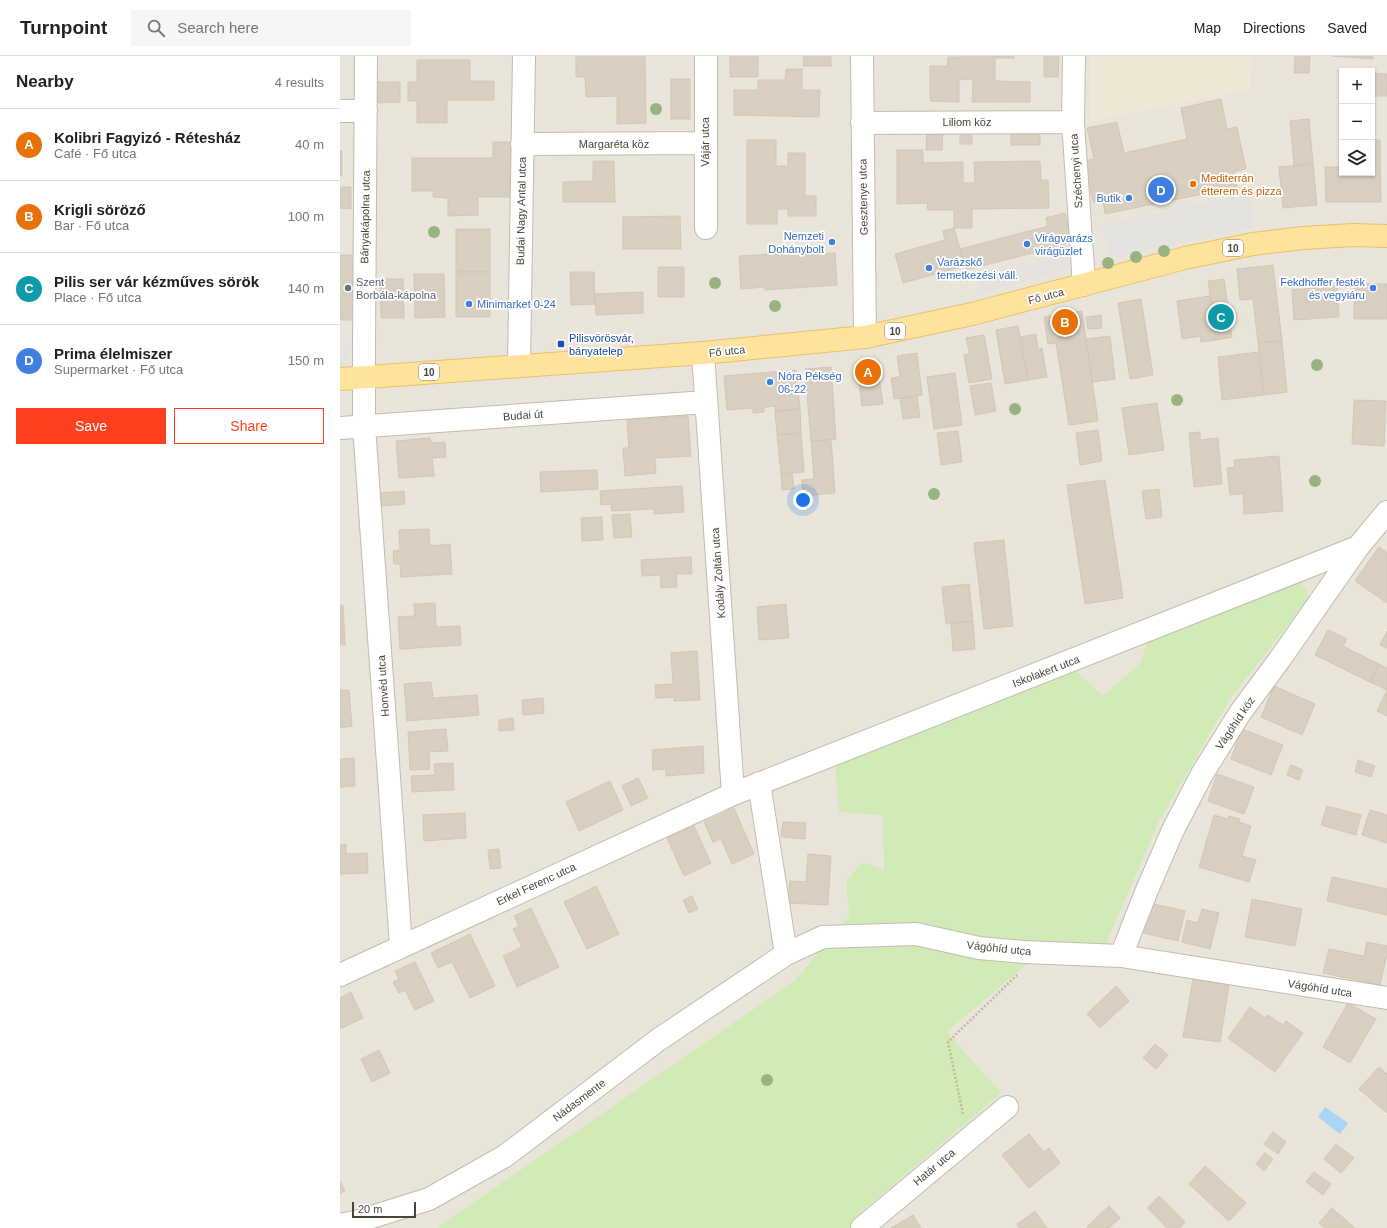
<!DOCTYPE html>
<html lang="en">
<head>
<meta charset="utf-8">
<style>
	body { margin:0; font-family:Arial,sans-serif; background:#f6f6f6; color:#202124 }
	.controls { position:absolute; right:12px; top:12px; display:grid; overflow:hidden; border-radius:0px; box-shadow:0 1px 3px #0004 }
	.controls button { width:36px; height:36px; display:grid; place-items:center; padding:0; border:0; border-bottom:1px solid #e0e0e0; background:#fff; color:#202124; font:20px sans-serif }
	.scale { position:absolute; left:12px; bottom:10px; width:64px; box-sizing:border-box; padding-left:4px; border:2px solid #4b4439; border-top:0; font-size:11px; line-height:14px; white-space:nowrap; color:#4b4439; -webkit-text-stroke:3px #fff; paint-order:stroke }
	.you { position:absolute; left:463px; top:444px; width:14px; height:14px; margin:-10px; border:3px solid #fff; border-radius:50%; background:#1a73e8; box-shadow:0 0 0 6px #1a73e833 }
	.badge { display:grid; place-items:center; width:26px; height:26px; border-radius:50%; background:#fc3f1d; color:#fff; font-size:13px; font-weight:700 }
	.pin { position:absolute; translate:-50% -50%; border:2px solid #fff; box-shadow:0 1px 4px #0006 }
	.list { margin:0; padding:0; list-style:none }
	h2 { display:flex; justify-content:space-between; align-items:center; height:52px; margin:0; padding:0 16px; font-size:17px }
	h2 small { font-size:13px; font-weight:400; color:#757577 }
	.list li { display:grid; grid-template-columns:26px 1fr auto; gap:12px; align-items:center; box-sizing:border-box; height:72px; padding:0 16px; border-top:1px solid #e0e0e0 }
	.list b { display:block; font-size:15px; white-space:nowrap }
	.list p { margin:0; font-size:13px; white-space:nowrap; color:#757577 }
	.list em { font-size:13px; font-style:normal; color:#757577 }
	.actions { display:flex; gap:8px; padding:12px 16px }
	.actions a { flex:1; padding:9px 0; border:1px solid #fc3f1d; border-radius:0px; text-align:center; font-size:14px; color:#fc3f1d }
	.actions .main { background:#fc3f1d; color:#fff }
	.icon { flex:none; width:22px; height:22px; fill:none; stroke:currentColor; stroke-width:2; stroke-linecap:round; stroke-linejoin:round }
	.map { position:relative; flex:none; width:1047px; height:1172px; overflow:hidden }
	header { display:flex; align-items:center; gap:24px; box-sizing:border-box; height:56px; padding:0 20px; background:#fff; border-bottom:1px solid #e0e0e0 }
	header strong { font-size:19px }
	nav { display:flex; gap:22px; margin-inline-start:auto; font-size:14px }
	.search { width:280px; height:36px; background:#f6f6f6; display:flex; align-items:center; gap:10px; box-sizing:border-box; padding:0 14px; border-radius:0px; color:#757577; font-size:15px }
	main { display:flex }
	aside { flex:1; background:#fff }
	.map>svg:first-child { display:block }
</style>
</head>
<body>
<header>
<strong>Turnpoint</strong>
<div class="search"><svg class="icon" aria-label="search" viewBox="0 0 24 24"><circle cx="10" cy="10" r="6"/><path d="M15 15l6 6"/></svg>Search here</div>
<nav><a>Map</a><a>Directions</a><a>Saved</a></nav>
</header>
<main>
<aside>
<h2>Nearby<small>4 results</small></h2>
<ul class="list">
<li><span class="badge" style="background:#e8710a">A</span><div><b>Kolibri Fagyizó - Rétesház</b><p>Café · Fő utca</p></div><em>40 m</em></li>
<li><span class="badge" style="background:#e8710a">B</span><div><b>Krigli söröző</b><p>Bar · Fő utca</p></div><em>100 m</em></li>
<li><span class="badge" style="background:#0f9aa8">C</span><div><b>Pilis ser vár kézműves sörök</b><p>Place · Fő utca</p></div><em>140 m</em></li>
<li><span class="badge" style="background:#3f7fe0">D</span><div><b>Prima élelmiszer</b><p>Supermarket · Fő utca</p></div><em>150 m</em></li>
</ul>
<div class="actions"><a class="main">Save</a><a>Share</a></div>
</aside>
<div class="map">
<svg width="1047" height="1172" viewBox="0 0 1047 1172">
	<rect width="100%" height="100%" fill="#f6f3ec"/>
	<path fill="#eae5da" fill-rule="evenodd" d="M0 0H1047V1172H511L513 1163 607 976 693 903 759 904 819 766 890 643 970 541 808 584 800 607 763 641 542 759 544 814 506 825 509 861 454 925 96 1172H0ZM1002 15H1032V117H1002Z"/>
	<path fill="#efe8d6" d="M750 0H911L910 33 750 66Z"/>
	<path fill="#d2eab5" d="M960 525 970 541 890 643 819 766 759 904 693 903 607 976 661 1037 513 1163 511 1172H96L454 925 509 861 506 825 523 806 544 814 542 759 499 756 495 706 734 613 763 640 800 607 808 584Z"/>
	<path fill="#e5e3e0" d="M908 137 915 171 770 203 762 169Z
		M728 199 731 213 642 237 638 223Z
		M15 289 1 314H0V290Z"/>
	<path fill="#a9d4f2" d="M985 1051 1008 1067 1000 1078 978 1061Z"/>
	<path fill="#d8cfc1" stroke="#d3c7b4" d="M236 0H305L306 67 277 68V40L246 41 245 21H236Z
		M390 0H418V21H390Z
		M464 0H491V10H463Z
		M623 0H674V2H655V25L690 26V46H632L633 24 619 23V46L590 45V10H607L608 1H623Z
		M704 0H719L718 21H704Z
		M955 0H970L969 17H954Z
		M992 0H1033V3Z
		M77 4H130V25H154V44H107V67H77V45H68V26H77Z
		M446 13H462V34H480L479 61 394 59V34H418V24H445Z
		M1034 17 1047 18V40H1034Z
		M331 23H350V63H331Z
		M37 26H60V46L37 47Z
		M881 43 887 73 897 71 906 113 894 116 897 131 765 158 763 144 753 146 745 105 754 103 747 72 777 66 784 97 847 83 841 52Z
		M969 63 973 108 954 110 950 65Z
		M671 72H700V89H671Z
		M587 73H603L602 94H586Z
		M620 73H632V88H620Z
		M407 84H436V110H448V97H465V140H476V160H448V153H437V168H407Z
		M1032 84H1040L1041 146H986L985 111H1002V117H1032Z
		M153 86H174L173 141H138V159L108 160V142L93 141V135H72V102H153Z
		M557 94H583V107L623 106V127H635L634 106 700 105 701 124H708L709 152 632 153V172H614V154H588L587 147 557 148Z
		M0 95H2V120H0Z
		M253 105H274L275 146H223V126L253 125Z
		M973 108 977 149 943 152 939 111Z
		M0 131H11V153L0 152Z
		M725 157 730 179 724 189 626 214 620 193 708 170 706 162Z
		M340 160 341 193H283V161Z
		M614 172 625 210 563 227 555 198 605 184 603 175Z
		M116 173H150V216H116Z
		M449 197V200L495 197 497 229 425 234V231L401 233 399 200Z
		M0 199H14L16 264H0Z
		M933 209 942 285 918 287 913 243 900 244 897 213Z
		M318 211H344V241H318Z
		M116 216H150V261H116Z
		M230 216H254L255 248 231 249Z
		M74 218H104L105 261 75 262Z
		M40 223H63L64 262H41Z
		M884 223 892 281 876 284 868 225Z
		M1014 228H1047V263H1014Z
		M997 230 999 261 954 264 952 234Z
		M303 236V257L256 259 255 238Z
		M870 240 876 284 861 286 860 280 842 283 837 245Z
		M801 243 813 319 790 323 778 247Z
		M742 255 758 365 729 369 716 287 708 288 704 261Z
		M761 259 762 272 748 273 746 261Z
		M678 270 688 324 665 328 656 274Z
		M696 278 698 293 702 292 707 321 688 324 680 281Z
		M644 279 652 323 629 327 624 299 630 298 626 282Z
		M770 280 775 323 752 326 746 283Z
		M942 285 947 336 924 339 918 287Z
		M919 296 924 339 882 344 878 301Z
		M577 297 582 339 554 343 551 322 560 321 557 300Z
		M537 309 543 348 522 350 517 312Z
		M491 311 496 383 471 385 465 313Z
		M456 314 460 353 435 355V350L424 351V356L413 357V352L387 354 384 320Z
		M615 317 622 369 594 373 587 321Z
		M651 327 656 355 635 359 630 330Z
		M577 340 580 361 563 363 560 342Z
		M1014 344 1046 345 1044 390 1012 388Z
		M817 347 824 394 789 399 782 352Z
		M460 353 461 377 437 379 435 355Z
		M348 360 351 400 315 402 316 417 285 420 283 392H289L287 364Z
		M758 374 762 405 740 409 736 377Z
		M618 375 622 406 601 409 597 377Z
		M860 376V384L878 382 882 428 854 431 849 377Z
		M461 377 464 416 441 418 437 379Z
		M90 382 91 387 105 386 106 401 92 402 94 420 59 422 56 385Z
		M491 384 495 437 463 440 462 424 474 423 471 385Z
		M939 400 943 455 904 458 903 438 890 439 887 412 895 411 894 404Z
		M257 414 258 433 201 436 200 416Z
		M452 417 454 433 442 434 441 418Z
		M765 424 783 542 745 548 727 429Z
		M342 430 344 456 314 458V453L272 455 271 448 261 449 260 435Z
		M819 433 822 461 806 463 802 435Z
		M64 435 65 448 42 450 41 437Z
		M290 458 292 481 274 482 272 459Z
		M262 461 263 484 242 485 241 462Z
		M89 473 90 490 110 488 112 518 61 521 60 508H54L53 495 60 494 59 474Z
		M664 484 673 570 644 573 634 487Z
		M1039 491 1047 497V547L1015 525Z
		M351 501 352 518H336L337 531 321 532 320 519 302 520 301 504Z
		M629 528 633 565 606 568 602 531Z
		M95 547 96 571 120 570 121 589 60 593 58 561 75 560 74 548Z
		M446 548 449 582 419 584 417 551Z
		M0 549H3L5 589H0Z
		M633 565 635 593 613 595 611 567Z
		M988 574 1007 583 1003 590 1039 608 1030 626 975 599Z
		M1047 575V592L1040 589Z
		M357 595 360 644 334 645V641L316 642 315 629 333 628 331 597Z
		M1039 608 1047 612V634L1030 626Z
		M91 626 93 642 137 639 139 659 67 665 64 628Z
		M934 630 975 648 962 679 921 661Z
		M0 634H9L12 670 0 672Z
		M1047 634V660L1037 655Z
		M203 642 204 657 183 659 182 644Z
		M173 662 174 674 159 675V664Z
		M106 673 108 695 89 696 90 713 70 714 68 676Z
		M902 673 943 689 931 719 891 703Z
		M363 690 364 717 326 720V713L313 714 312 694Z
		M14 702 15 730 0 731V703Z
		M1018 704 1035 710 1031 721 1015 716Z
		M113 707 114 734 72 736 71 720 95 719 94 708Z
		M951 709 963 714 959 724 947 719Z
		M877 718 914 731 904 758 868 745Z
		M298 722 308 742 291 750 282 730Z
		M270 725 283 754 239 775 226 746Z
		M987 750 1021 759 1016 779 981 769Z
		M394 752 414 798 392 808 381 783 373 786 364 766Z
		M1030 754 1047 759V787L1022 779Z
		M125 757 126 782 84 785 83 759Z
		M874 759 888 763 889 760 900 763 899 766 911 770 902 800 916 804 909 826 859 811Z
		M443 766 466 767 465 783 441 781Z
		M354 770 371 807 344 820 327 782Z
		M6 788V798L27 797 28 817 0 818V789Z
		M159 793 161 812 150 813 148 794Z
		M468 798 491 800 488 849 448 847 450 825 466 826Z
		M992 821 1047 833V859L987 845Z
		M256 830 279 878 247 893 224 846Z
		M352 840 358 853 349 857 343 844Z
		M912 843 962 853 955 890 905 881Z
		M809 847 845 855 838 885 803 877Z
		M191 852 219 911 177 931 163 900 182 891 173 873 179 870 174 860Z
		M862 853 879 857 870 893 842 886 847 864 858 867Z
		M130 878 155 930 130 942 112 906 98 912 91 897Z
		M1027 886 1047 890V898L1040 929 983 917 989 893 1024 900Z
		M75 906 94 945 75 954 65 934 59 937 53 926 59 923 55 915Z
		M853 923 889 929 880 986 843 981Z
		M776 930 789 945 760 972 747 958Z
		M11 936 23 962 0 973V942Z
		M1008 947 1036 963 1010 1007 983 991Z
		M910 951 925 962 928 959 943 969 946 965 963 977 935 1016 888 982Z
		M815 988 828 999 816 1013 803 1002Z
		M39 994 50 1017 32 1026 21 1003Z
		M1039 1011 1047 1018V1057L1019 1033Z
		M933 1076 946 1086 938 1098 924 1088Z
		M689 1078 704 1096 709 1092 720 1107 689 1132 662 1099Z
		M996 1088 1014 1102 1001 1117 984 1103Z
		M925 1097 933 1103 924 1115 916 1108Z
		M865 1110 906 1147 889 1165 849 1128Z
		M974 1116 991 1128 983 1139 966 1126Z
		M0 1125 5 1135 0 1137Z
		M819 1140 845 1166 840 1172H827L807 1152Z
		M769 1150 780 1162 769 1172H748L747 1171Z
		M992 1152 1015 1172H985L979 1167Z
		M695 1155 707 1172H680L677 1168Z
		M573 1159 581 1172H551Z"/>
	<g fill="none" stroke-linecap="round" stroke-linejoin="round">
		<g stroke="#c2bbae" stroke-width="24">
			<path id="minor" d="M26 0 24 289V370L61 890
				M366 0V172
				M522 0 525 281
				M734 0 733 66 743 213V229
				M0 55H26
				M522 67 733 66
				M182 88 365 87
				M363 297 393 738
				M179 309 184 0
				M0 372 366 346
				M419 727 446 898 483 881 576 878 639 892 684 896 781 900 1047 942
				M781 900 807 834 833 774 862 718 900 657 940 603 1018 491 1047 456
				M0 919 393 738 1018 491
				M0 1169 19 1165 89 1143 165 1100 318 984 446 898
				M522 1172 667 1051"/>
		</g>
		<g stroke="#e6c16a" stroke-width="24">
			<path id="primary" d="M0 323 363 297 525 281 632 258 845 202 913 188 963 182 1013 179 1047 180"/>
		</g>
		<path stroke="#c4b79f" stroke-width="2.5" stroke-dasharray="2 2" stroke-linecap="butt" d="M623 1058 608 986 678 918"/>
		<use href="#minor" stroke="#fff" stroke-width="22"/>
		<use href="#primary" stroke="#ffe39c" stroke-width="22"/>
	</g>
	<g fill="#97b381">
		<circle cx="316" cy="53" r="6"/>
		<circle cx="94" cy="176" r="6"/>
		<circle cx="824" cy="195" r="6"/>
		<circle cx="796" cy="201" r="6"/>
		<circle cx="768" cy="207" r="6"/>
		<circle cx="375" cy="227" r="6"/>
		<circle cx="435" cy="250" r="6"/>
		<circle cx="977" cy="309" r="6"/>
		<circle cx="837" cy="344" r="6"/>
		<circle cx="675" cy="353" r="6"/>
		<circle cx="975" cy="425" r="6"/>
		<circle cx="594" cy="438" r="6"/>
		<circle cx="427" cy="1024" r="6"/>
	</g>
	<circle fill="#e8710a" stroke="#fff" stroke-width="1.5" cx="853" cy="128" r="4"/>
	<g fill="#3f7fe0" stroke="#fff" stroke-width="1.5">
		<circle cx="789" cy="142" r="4"/>
		<circle cx="492" cy="186" r="4"/>
		<circle cx="687" cy="188" r="4"/>
		<circle cx="589" cy="212" r="4"/>
		<circle cx="1033" cy="232" r="4"/>
		<circle cx="129" cy="248" r="4"/>
		<circle cx="430" cy="326" r="4"/>
	</g>
	<circle fill="#6b7280" stroke="#fff" stroke-width="1.5" cx="8" cy="232" r="4"/>
	<rect fill="#1a4fb4" stroke="#fff" stroke-width="1.5" x="217" y="284" width="8" height="8" rx="2"/>
	<g text-anchor="middle" dominant-baseline="central" stroke-width="3.5" stroke-linejoin="round" paint-order="stroke">
		<g fill="#fff" stroke="#817c74" stroke-width="1">
			<rect x="883" y="184" width="20" height="16" rx="3"/>
			<rect x="545" y="267" width="20" height="16" rx="3"/>
			<rect x="79" y="308" width="20" height="16" rx="3"/>
		</g>
		<g font-size="10" font-weight="bold" fill="#4b4439">
			<text x="893" y="192">10</text>
			<text x="555" y="275">10</text>
			<text x="89" y="316">10</text>
		</g>
		<g font-size="11" fill="#4b4439" stroke="#fff">
			<text x="627" y="66">Liliom köz</text>
			<text transform="translate(365 86) rotate(-90)">Vájár utca</text>
			<text x="274" y="88">Margaréta köz</text>
			<text transform="translate(736 115) rotate(-94)">Széchenyi utca</text>
			<text transform="translate(523 141) rotate(-91)">Gesztenye utca</text>
			<text transform="translate(181 155) rotate(-89)">Budai Nagy Antal utca</text>
			<text transform="translate(25 161) rotate(-89)">Bányakápolna utca</text>
			<text transform="translate(706 240) rotate(-15)">Fő utca</text>
			<text transform="translate(387 295) rotate(-6)">Fő utca</text>
			<text transform="translate(183 359) rotate(-4)">Budai út</text>
			<text transform="translate(378 517) rotate(-94)">Kodály Zoltán utca</text>
			<text transform="translate(706 615) rotate(-21)">Iskolakert utca</text>
			<text transform="translate(43 630) rotate(-94)">Honvéd utca</text>
			<text transform="translate(895 667) rotate(-56)">Vágóhíd köz</text>
			<text transform="translate(196 828) rotate(-25)">Erkel Ferenc utca</text>
			<text transform="translate(659 892) rotate(6)">Vágóhíd utca</text>
			<text transform="translate(980 932) rotate(9)">Vágóhíd utca</text>
			<text transform="translate(239 1044) rotate(-37)">Nádasmente</text>
			<text transform="translate(594 1111) rotate(-40)">Határ utca</text>
		</g>
		<g font-size="11" fill="#c56008" stroke="#fff" text-anchor="start">
			<text x="861" y="122">Mediterrán<tspan x="861" dy="13">étterem és pizza</tspan></text>
		</g>
		<g font-size="11" fill="#366cbe" stroke="#fff" text-anchor="start">
			<text x="781" y="142" text-anchor="end">Butik</text>
			<text x="484" y="180" text-anchor="end">Nemzeti<tspan x="484" dy="13">Dohánybolt</tspan></text>
			<text x="695" y="182">Virágvarázs<tspan x="695" dy="13">virágüzlet</tspan></text>
			<text x="597" y="206">Varázskő<tspan x="597" dy="13">temetkezési váll.</tspan></text>
			<text x="1025" y="226" text-anchor="end">Fekdhoffer festék<tspan x="1025" dy="13">és vegyiáru</tspan></text>
			<text x="137" y="248">Minimarket 0-24</text>
			<text x="438" y="320">Nóra Pékség<tspan x="438" dy="13">06-22</tspan></text>
		</g>
		<g font-size="11" fill="#5b616d" stroke="#fff" text-anchor="start">
			<text x="16" y="226">Szent<tspan x="16" dy="13">Borbála-kápolna</tspan></text>
		</g>
		<g font-size="11" fill="#164399" stroke="#fff" text-anchor="start">
			<text x="229" y="282">Pilisvörösvár,<tspan x="229" dy="13">bányatelep</tspan></text>
		</g>
	</g>
</svg>
<div class="controls">
<button>+</button>
<button>−</button>
<button><svg class="icon" aria-label="layers" viewBox="0 0 24 24"><path d="M12 4l9 5-9 5-9-5zM3 14l9 5 9-5"/></svg></button>
</div>
<div class="scale">20 m</div>
<div class="you"></div>
<div class="pin badge" style="left:528px;top:316px;background:#e8710a">A</div>
<div class="pin badge" style="left:725px;top:266px;background:#e8710a">B</div>
<div class="pin badge" style="left:881px;top:261px;background:#0f9aa8">C</div>
<div class="pin badge" style="left:821px;top:134px;background:#3f7fe0">D</div>
</div>
</main>
</body>
</html>
